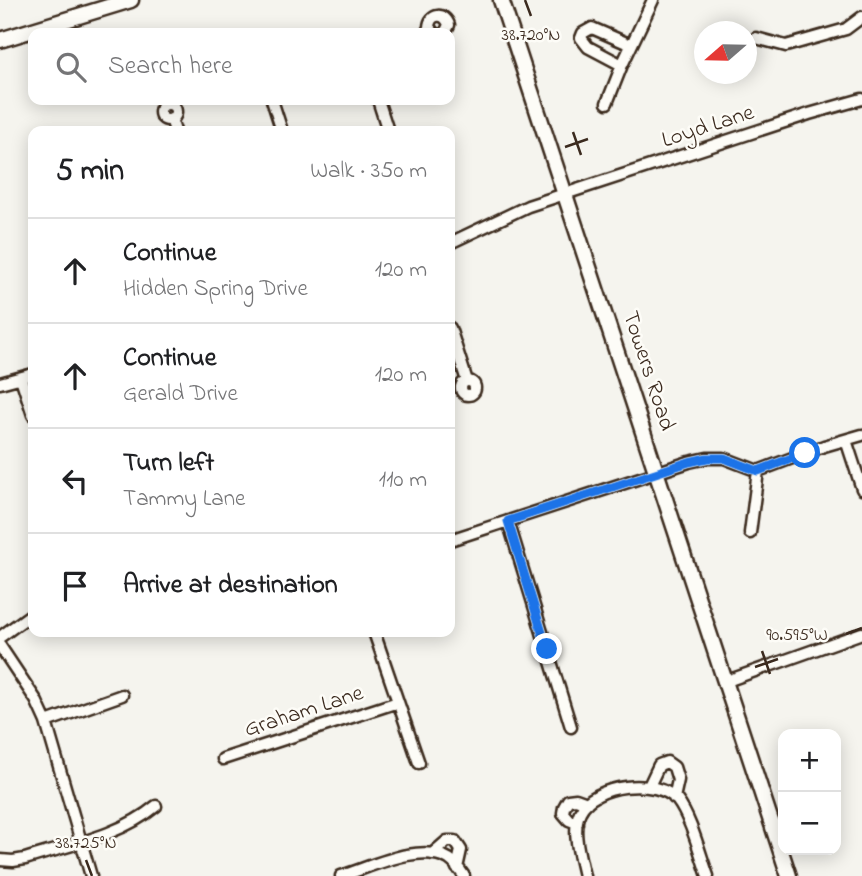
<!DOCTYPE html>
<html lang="en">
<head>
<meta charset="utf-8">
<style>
	body { margin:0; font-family:"Indie Flower",sans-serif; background:#f2f2f2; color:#202124 }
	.controls { position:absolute; right:21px; bottom:21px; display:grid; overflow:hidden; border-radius:14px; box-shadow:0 4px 18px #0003 }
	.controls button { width:63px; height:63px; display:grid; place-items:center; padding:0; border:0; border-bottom:2px solid #e0e0e0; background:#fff; color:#202124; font:35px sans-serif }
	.compass { position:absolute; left:694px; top:21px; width:63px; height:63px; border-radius:50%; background:#fff; box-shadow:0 4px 18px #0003; rotate:250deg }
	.stop { position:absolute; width:21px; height:21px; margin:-16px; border:5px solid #1a73e8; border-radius:50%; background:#fff }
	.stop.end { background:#1a73e8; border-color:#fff; box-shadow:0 2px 7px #0008 }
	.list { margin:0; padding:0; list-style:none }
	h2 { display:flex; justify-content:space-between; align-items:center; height:91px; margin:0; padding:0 28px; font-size:30px }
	h2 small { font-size:23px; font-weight:400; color:#757577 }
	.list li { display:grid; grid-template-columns:46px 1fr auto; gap:21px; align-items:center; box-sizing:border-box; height:105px; padding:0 28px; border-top:2px solid #e0e0e0 }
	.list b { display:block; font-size:26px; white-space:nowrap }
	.list p { margin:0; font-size:23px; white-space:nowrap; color:#757577 }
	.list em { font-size:23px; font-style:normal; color:#757577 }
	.icon { flex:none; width:38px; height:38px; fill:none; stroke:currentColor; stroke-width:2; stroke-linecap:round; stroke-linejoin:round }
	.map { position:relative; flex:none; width:862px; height:876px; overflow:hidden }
	.search { position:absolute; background:#fff; box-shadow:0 4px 18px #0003; left:28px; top:28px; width:427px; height:77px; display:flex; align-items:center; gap:18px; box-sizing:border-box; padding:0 24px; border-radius:14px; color:#757577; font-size:26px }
	.panel { position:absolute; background:#fff; box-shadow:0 4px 18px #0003; left:28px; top:126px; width:427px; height:511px; border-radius:14px }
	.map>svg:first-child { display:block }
</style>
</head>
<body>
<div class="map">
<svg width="862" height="876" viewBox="0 0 862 876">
	<rect width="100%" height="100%" fill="#f5f4ee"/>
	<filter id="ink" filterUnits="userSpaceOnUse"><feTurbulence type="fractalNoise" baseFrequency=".0143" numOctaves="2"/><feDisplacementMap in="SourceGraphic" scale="14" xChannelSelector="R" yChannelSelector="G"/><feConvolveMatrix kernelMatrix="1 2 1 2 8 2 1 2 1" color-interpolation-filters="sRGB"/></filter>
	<g filter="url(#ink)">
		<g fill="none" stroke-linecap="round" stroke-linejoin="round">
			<g stroke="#3b2a1e" stroke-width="15">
				<path id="street" d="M434 33 429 27C430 13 445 12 449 25L445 33
					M756 38 786 46 846 29 862 17
					M622 65 588 47 581 38 583 33 592 28 631 45
					M272 100 282 131
					M378 100 388 131
					M607 103 622 65 653 0
					M160 112a8 8 0 1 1 16 0a8 8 0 1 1-16 0Z
					M171 119 175 131
					M450 243 528 206 809 114 862 99
					M450 328 467 381
					M21 378 33 415
					M461 388a7 7 0 1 1 14 0a7 7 0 1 1-14 0Z
					M0 383 33 374
					M846 440 862 489
					M508 521 571 727
					M750 533 758 471
					M450 540 689 462 707 458H724L758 471 824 446 862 435
					M374 632 419 763
					M0 637 33 613
					M0 646 36 700 46 722 91 876
					M724 682 862 633
					M46 722 122 695
					M223 759 398 702
					M649 786 659 765 667 762 674 767 678 780 674 798
					M577 823 569 820 563 813 564 807 568 800 576 799 587 803
					M432 854 447 841H455L461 850 457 868
					M0 860 13 861 25 859C69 845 120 836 156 806
					M341 876C371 867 420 842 449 859 455 863 460 870 464 876
					M584 876C580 857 571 830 580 812 593 784 657 777 677 800 691 818 700 854 708 876"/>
			</g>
			<g stroke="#3b2a1e" stroke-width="19">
				<path id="secondary" d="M501 0 789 876
					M0 40 131 0"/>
			</g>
			<use href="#street" stroke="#fdfcf7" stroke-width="10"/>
			<use href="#secondary" stroke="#fdfcf7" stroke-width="14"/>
		</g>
	</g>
	<g fill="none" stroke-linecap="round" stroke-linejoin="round" filter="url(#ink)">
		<path stroke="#1a73e8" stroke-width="9" d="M547 649 508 521 689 462 707 458H724L758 471 805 453"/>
	</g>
	<path fill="none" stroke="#3b2a1e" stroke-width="2.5" d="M525 0 531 16M573 132 581 155M565 147 588 139M846 634 862 628M762 651 770 674M755 667 778 659M86 860 92 876"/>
	<g text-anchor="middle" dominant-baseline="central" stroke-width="5" stroke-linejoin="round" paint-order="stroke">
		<g font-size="23" fill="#3b2a1e" stroke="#fdfcf7">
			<text transform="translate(708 127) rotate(-18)">Loyd Lane</text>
			<text transform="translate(648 371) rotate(72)">Towers Road</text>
			<text transform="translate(304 712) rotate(-18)">Graham Lane</text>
		</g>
	</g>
	<g font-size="18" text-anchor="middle" fill="#3b2a1e" stroke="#fdfcf7" stroke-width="5" stroke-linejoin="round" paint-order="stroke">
		<text x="531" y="40">38.720°N</text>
		<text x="797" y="640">90.595°W</text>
		<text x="86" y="848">38.725°N</text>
	</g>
</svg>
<div class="controls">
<button>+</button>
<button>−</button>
</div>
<svg class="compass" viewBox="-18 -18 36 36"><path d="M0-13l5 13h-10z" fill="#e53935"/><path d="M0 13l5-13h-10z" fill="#757577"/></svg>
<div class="stop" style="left:805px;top:453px"></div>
<div class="stop end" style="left:547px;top:649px"></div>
<div class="search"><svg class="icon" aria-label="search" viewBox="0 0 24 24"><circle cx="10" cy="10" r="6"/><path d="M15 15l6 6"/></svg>Search here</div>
<section class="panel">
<h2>5 min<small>Walk · 350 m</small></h2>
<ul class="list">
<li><svg class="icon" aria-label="ahead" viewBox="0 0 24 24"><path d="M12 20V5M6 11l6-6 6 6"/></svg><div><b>Continue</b><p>Hidden Spring Drive</p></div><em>120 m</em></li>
<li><svg class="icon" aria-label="ahead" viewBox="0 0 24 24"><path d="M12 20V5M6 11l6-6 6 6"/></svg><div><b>Continue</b><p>Gerald Drive</p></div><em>120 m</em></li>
<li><svg class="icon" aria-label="left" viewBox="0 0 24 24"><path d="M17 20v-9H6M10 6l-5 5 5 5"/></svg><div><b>Turn left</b><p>Tammy Lane</p></div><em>110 m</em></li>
<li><svg class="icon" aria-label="arrive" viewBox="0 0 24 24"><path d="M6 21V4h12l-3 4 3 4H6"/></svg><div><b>Arrive at destination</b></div></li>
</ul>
</section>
</div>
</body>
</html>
